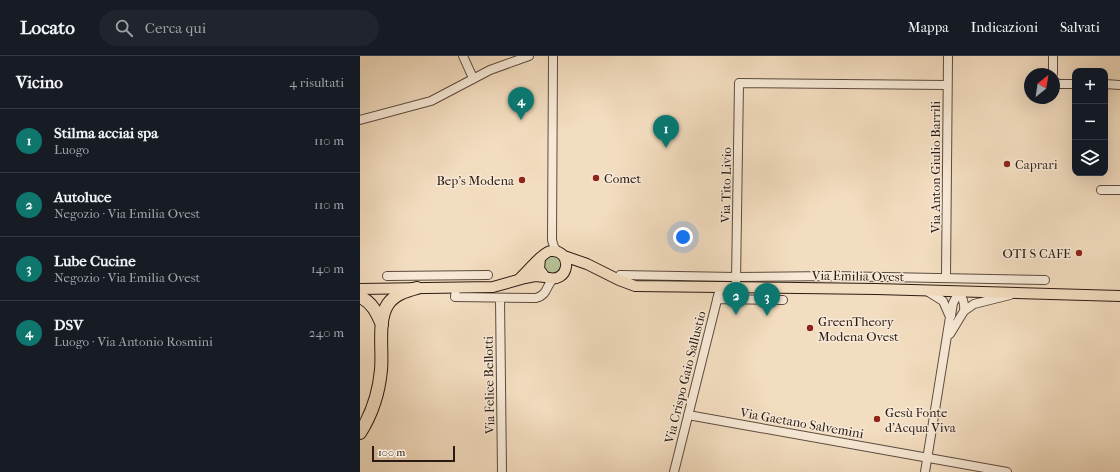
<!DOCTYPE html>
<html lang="it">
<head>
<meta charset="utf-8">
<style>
	body { margin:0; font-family:"IM FELL French Canon",serif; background:#20242c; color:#f1f3f6 }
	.controls { position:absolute; right:12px; top:12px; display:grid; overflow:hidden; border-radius:8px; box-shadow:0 4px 16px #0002 }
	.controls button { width:36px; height:36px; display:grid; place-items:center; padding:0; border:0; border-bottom:1px solid #363941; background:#171b24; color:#f1f3f6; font:20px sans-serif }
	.compass { position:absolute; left:664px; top:12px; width:36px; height:36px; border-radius:50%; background:#171b24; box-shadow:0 4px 16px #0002; rotate:30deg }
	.scale { position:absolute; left:12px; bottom:10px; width:83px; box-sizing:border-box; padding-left:4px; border:2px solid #2a1a13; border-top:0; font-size:11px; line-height:14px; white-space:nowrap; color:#2a1a13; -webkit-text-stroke:3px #f7e9d6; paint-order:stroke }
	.you { position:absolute; left:323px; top:181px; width:14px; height:14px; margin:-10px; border:3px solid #fff; border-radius:50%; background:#1a73e8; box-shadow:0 0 0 6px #1a73e833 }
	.badge { display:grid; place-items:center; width:26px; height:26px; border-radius:50%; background:#0f766e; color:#fff; font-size:13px; font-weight:700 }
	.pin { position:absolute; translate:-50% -33px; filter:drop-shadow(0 1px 2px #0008) }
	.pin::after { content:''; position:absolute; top:21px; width:14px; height:12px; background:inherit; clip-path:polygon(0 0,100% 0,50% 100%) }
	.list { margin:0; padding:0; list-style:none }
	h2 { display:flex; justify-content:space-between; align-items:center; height:52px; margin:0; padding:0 16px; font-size:17px }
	h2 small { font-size:13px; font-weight:400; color:#9ea1a6 }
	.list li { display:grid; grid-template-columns:26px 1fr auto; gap:12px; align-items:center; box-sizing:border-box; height:64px; padding:0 16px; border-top:1px solid #363941 }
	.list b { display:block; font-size:15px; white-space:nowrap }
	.list p { margin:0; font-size:13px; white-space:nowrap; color:#9ea1a6 }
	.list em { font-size:13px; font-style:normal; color:#9ea1a6 }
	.icon { flex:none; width:22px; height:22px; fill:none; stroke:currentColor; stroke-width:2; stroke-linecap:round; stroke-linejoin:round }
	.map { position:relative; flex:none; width:760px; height:416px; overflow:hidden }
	header { display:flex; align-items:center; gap:24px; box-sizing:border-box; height:56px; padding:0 20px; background:#171b24; border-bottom:1px solid #363941 }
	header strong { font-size:19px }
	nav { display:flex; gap:22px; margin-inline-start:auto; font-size:14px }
	.search { width:280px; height:36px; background:#20242c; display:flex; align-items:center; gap:10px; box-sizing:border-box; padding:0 14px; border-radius:22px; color:#9ea1a6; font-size:15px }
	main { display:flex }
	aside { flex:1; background:#171b24 }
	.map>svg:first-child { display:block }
</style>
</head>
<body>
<header>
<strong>Locato</strong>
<div class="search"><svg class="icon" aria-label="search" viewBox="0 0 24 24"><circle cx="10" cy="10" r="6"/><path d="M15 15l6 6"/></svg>Cerca qui</div>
<nav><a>Mappa</a><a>Indicazioni</a><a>Salvati</a></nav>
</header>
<main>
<aside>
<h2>Vicino<small>4 risultati</small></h2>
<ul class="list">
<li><span class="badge">1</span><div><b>Stilma acciai spa</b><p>Luogo</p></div><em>110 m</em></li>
<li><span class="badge">2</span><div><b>Autoluce</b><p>Negozio · Via Emilia Ovest</p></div><em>110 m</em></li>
<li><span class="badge">3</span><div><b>Lube Cucine</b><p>Negozio · Via Emilia Ovest</p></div><em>140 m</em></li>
<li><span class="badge">4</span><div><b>DSV</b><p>Luogo · Via Antonio Rosmini</p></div><em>240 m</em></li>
</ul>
</aside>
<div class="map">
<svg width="760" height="416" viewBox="0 0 760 416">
	<rect width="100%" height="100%" fill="#f3ddc0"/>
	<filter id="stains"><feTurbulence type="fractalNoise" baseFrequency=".005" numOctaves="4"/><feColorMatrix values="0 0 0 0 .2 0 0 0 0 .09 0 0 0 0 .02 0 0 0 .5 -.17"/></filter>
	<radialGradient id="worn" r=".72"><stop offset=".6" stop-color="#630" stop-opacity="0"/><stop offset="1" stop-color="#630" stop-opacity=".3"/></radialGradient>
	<path fill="#b6c296" stroke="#706e54" d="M184 209a9 9 0 1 1 18 0a9 9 0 1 1-18 0Z"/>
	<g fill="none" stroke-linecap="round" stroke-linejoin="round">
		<g stroke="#5c4b3e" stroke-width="10">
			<path id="minor" d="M103 0 113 22
				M193 0 192 184 194 191 197 195
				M693 18V0
				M694 25 695 26 699 28H715
				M745 28 760 29
				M0 64 71 45 130 14 169 0
				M741 134H760
				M260 219 376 221 472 220 685 224
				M27 220 128 219
				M586 221 588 0
				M376 225 379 27 587 29
				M96 232 95 241 176 242C189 238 185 230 194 222
				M140 242 142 416
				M357 243 423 244
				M591 260 593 247 599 236C603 242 605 247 604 255
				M590 278 604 255 614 248 650 239
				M328 359 647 416
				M314 416 360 232
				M565 416 590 261 583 245 567 235"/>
		</g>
		<g stroke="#2a1a13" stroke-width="12">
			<path id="major" d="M204 200 227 208 259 224 275 230 516 233 760 240
				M159 223C166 217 184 195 191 195 213 193 211 230 185 221L179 213 180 202
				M0 233 133 231 165 222 175 220 185 221"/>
		</g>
		<g stroke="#2a1a13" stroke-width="14">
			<path id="highway" d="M0 241C12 246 17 257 22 269
				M0 377C12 358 19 336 21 314 23 295 17 264 28 248 35 238 46 235 57 232"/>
		</g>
		<use href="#minor" stroke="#f7e9d6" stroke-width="8"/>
		<use href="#major" stroke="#f3ddc0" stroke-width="10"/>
		<use href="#highway" stroke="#f3ddc0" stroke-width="12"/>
	</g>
	<g fill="#8f2418" stroke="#f7e9d6" stroke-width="1.5">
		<circle cx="647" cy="108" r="4"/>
		<circle cx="236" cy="122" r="4"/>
		<circle cx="162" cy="124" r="4"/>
		<circle cx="719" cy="197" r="4"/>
		<circle cx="450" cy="272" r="4"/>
		<circle cx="517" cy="363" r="4"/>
	</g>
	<g text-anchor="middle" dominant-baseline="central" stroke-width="3" stroke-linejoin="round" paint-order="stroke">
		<g font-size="13" fill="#2a1a13" stroke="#f7e9d6" text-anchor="start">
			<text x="655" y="108">Caprari</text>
			<text x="244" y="122">Comet</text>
			<text x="154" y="124" text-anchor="end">Bep's Modena</text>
			<text x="711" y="197" text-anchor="end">OTI S CAFE</text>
			<text x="458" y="265">GreenTheory<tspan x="458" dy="15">Modena Ovest</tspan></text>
			<text x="525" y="356">Gesù Fonte<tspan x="525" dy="15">d'Acqua Viva</tspan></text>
		</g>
		<g font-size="13" fill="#2a1a13" stroke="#f7e9d6">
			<text transform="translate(575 111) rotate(-90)">Via Anton Giulio Barrili</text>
			<text transform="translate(366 129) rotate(-89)">Via Tito Livio</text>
			<text transform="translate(498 220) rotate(1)">Via Emilia Ovest</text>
			<text transform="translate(325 321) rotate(-76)">Via Crispo Gaio Sallustio</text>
			<text transform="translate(129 329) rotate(-91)">Via Felice Bellotti</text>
			<text transform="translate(442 367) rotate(10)">Via Gaetano Salvemini</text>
		</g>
	</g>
	<rect width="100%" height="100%" filter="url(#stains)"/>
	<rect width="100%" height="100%" fill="url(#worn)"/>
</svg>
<div class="controls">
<button>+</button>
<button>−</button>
<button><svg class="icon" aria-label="layers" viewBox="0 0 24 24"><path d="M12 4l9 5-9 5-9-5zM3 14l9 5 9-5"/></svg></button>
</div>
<svg class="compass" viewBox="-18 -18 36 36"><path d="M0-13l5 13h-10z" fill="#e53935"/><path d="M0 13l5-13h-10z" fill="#9ea1a6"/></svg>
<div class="scale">100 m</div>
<div class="you"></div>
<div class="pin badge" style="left:306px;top:92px">1</div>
<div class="pin badge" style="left:376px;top:259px">2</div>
<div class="pin badge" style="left:407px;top:260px">3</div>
<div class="pin badge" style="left:161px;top:64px">4</div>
</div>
</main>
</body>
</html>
